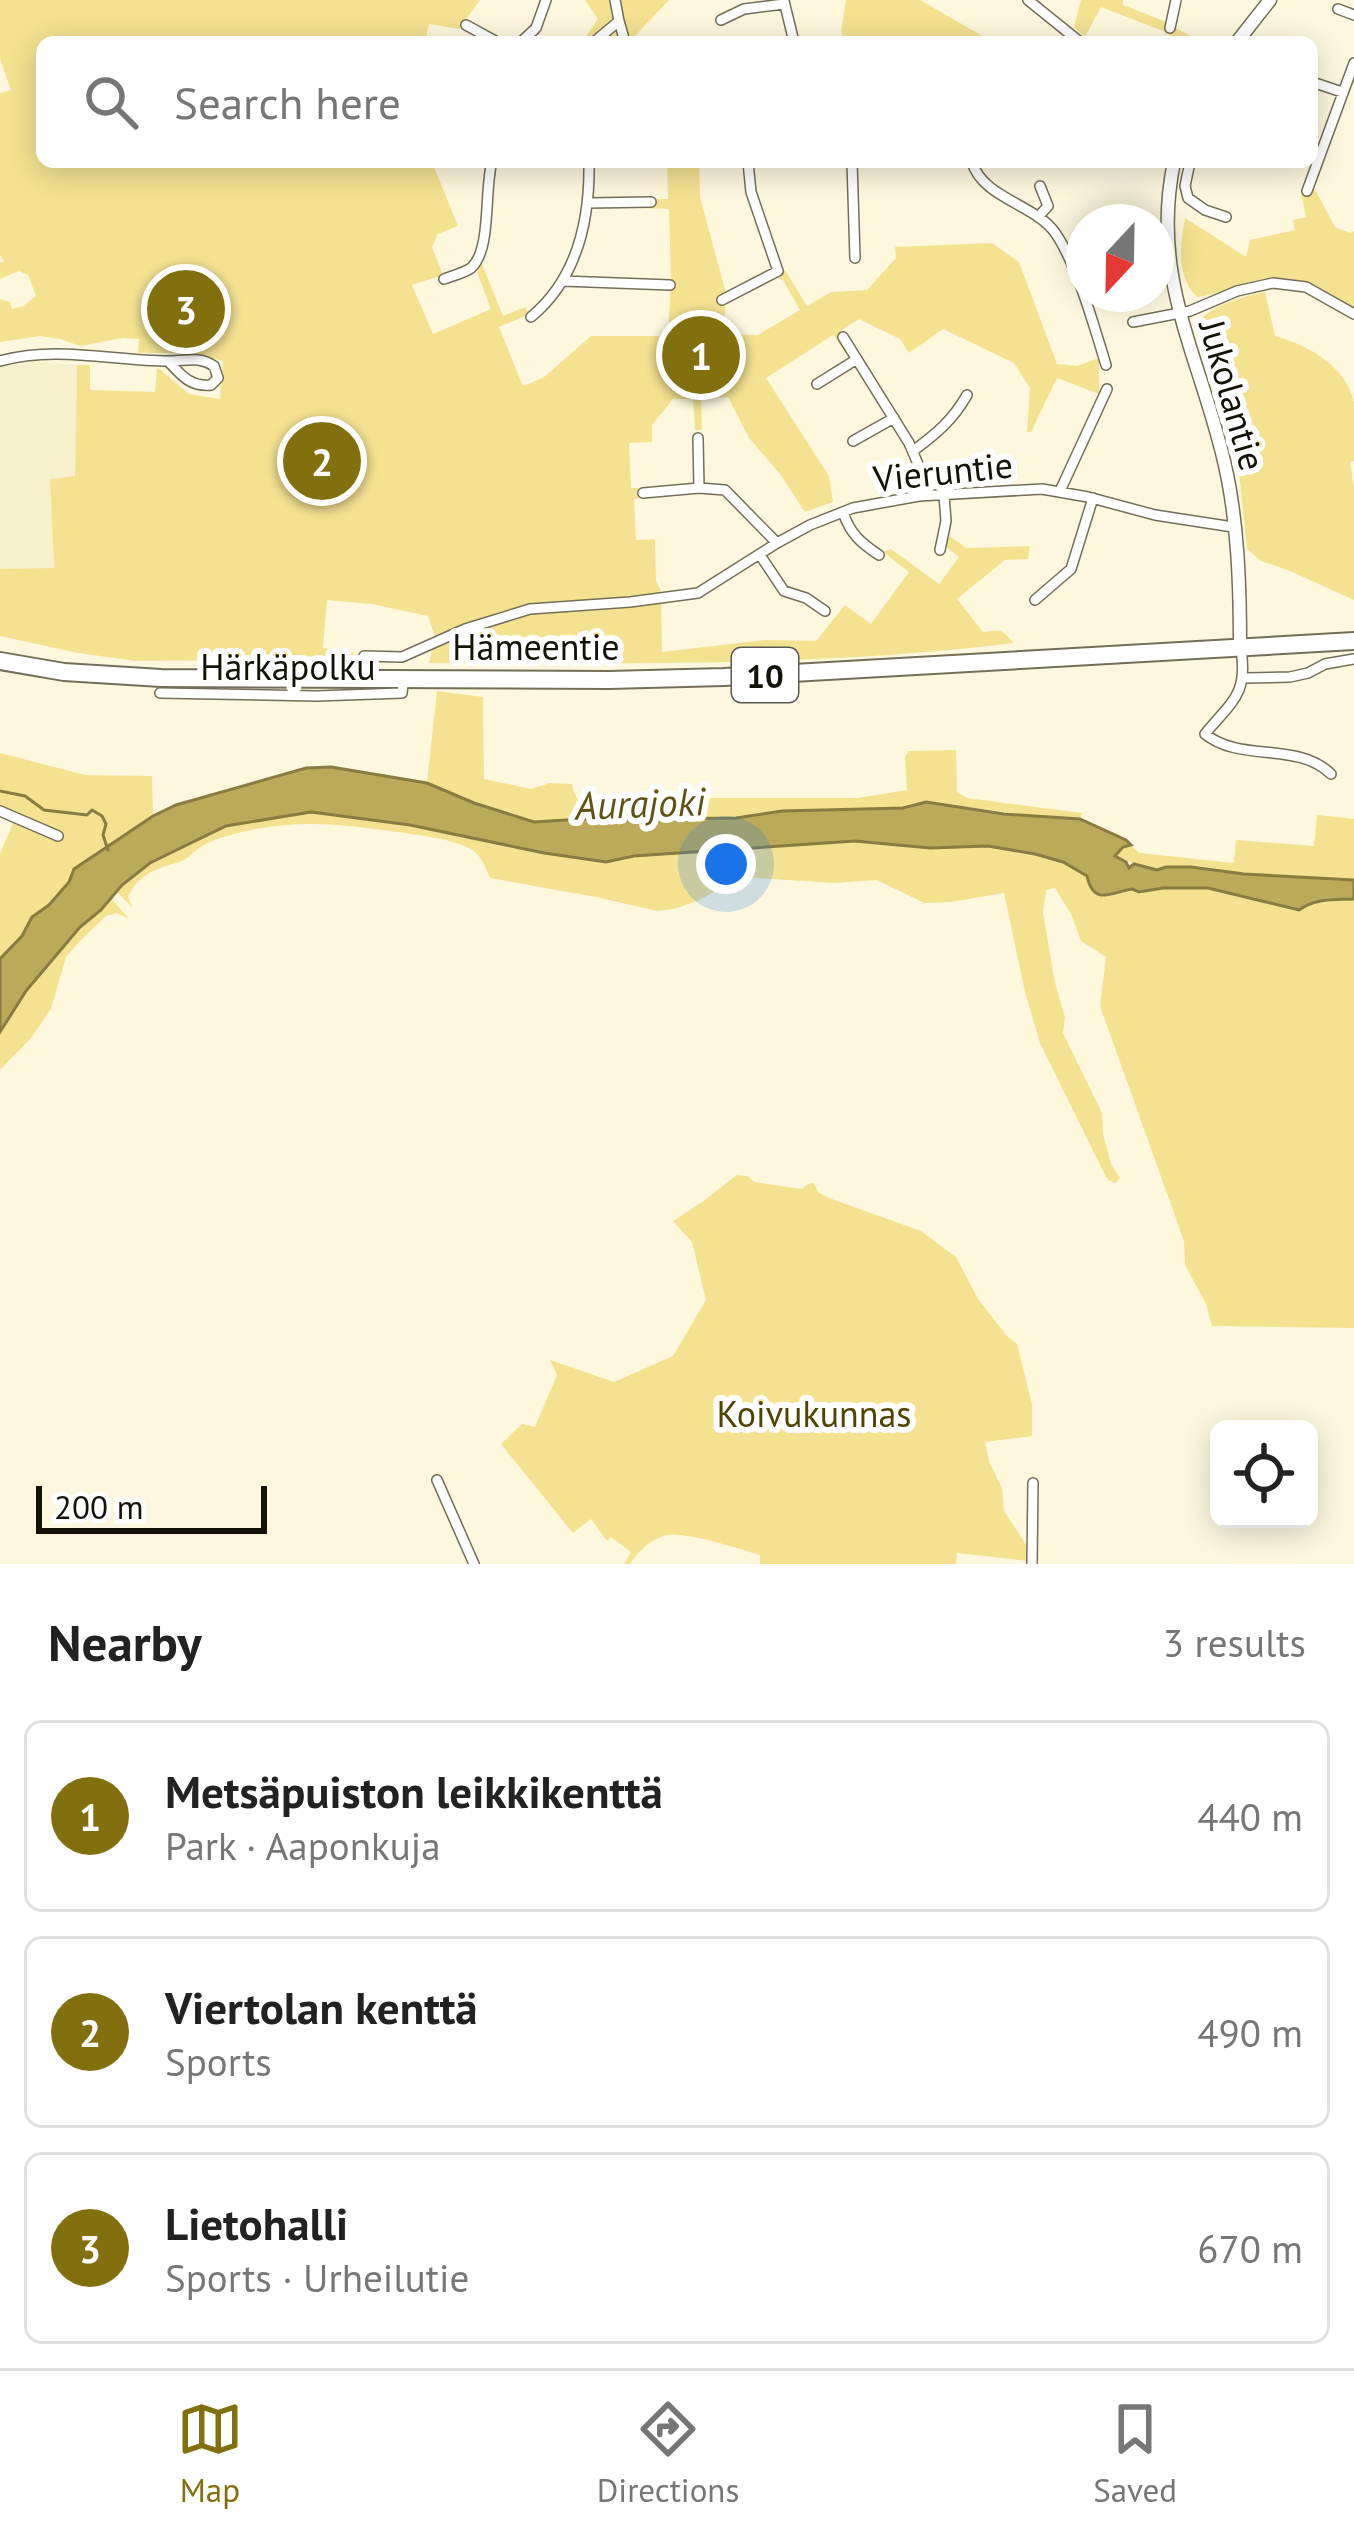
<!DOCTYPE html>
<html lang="en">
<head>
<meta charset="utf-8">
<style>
	body { margin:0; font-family:"PT Sans",sans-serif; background:#f6f6f6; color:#222 }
	.controls { position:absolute; right:36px; bottom:36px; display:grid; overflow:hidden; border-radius:18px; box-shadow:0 6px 30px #0003 }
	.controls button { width:108px; height:108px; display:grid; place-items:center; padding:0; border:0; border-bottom:3px solid #e0e0e0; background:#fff; color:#222; font:60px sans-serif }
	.compass { position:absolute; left:1066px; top:204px; width:108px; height:108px; border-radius:50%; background:#fff; box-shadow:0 6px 30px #0003; rotate:202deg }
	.scale { position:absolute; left:36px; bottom:30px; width:231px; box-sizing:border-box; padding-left:12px; border:6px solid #131108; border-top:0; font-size:33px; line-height:42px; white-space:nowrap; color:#131108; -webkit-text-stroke:9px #fff; paint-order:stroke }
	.you { position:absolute; left:726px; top:864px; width:42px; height:42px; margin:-30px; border:9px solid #fff; border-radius:50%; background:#1a73e8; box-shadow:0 0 0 18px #1a73e833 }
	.badge { display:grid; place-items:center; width:78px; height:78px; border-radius:50%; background:#82700e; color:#fff; font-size:39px; font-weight:700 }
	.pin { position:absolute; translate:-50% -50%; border:6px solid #fff; box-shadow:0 3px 12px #0006 }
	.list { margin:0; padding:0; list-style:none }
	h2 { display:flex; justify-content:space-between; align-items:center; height:156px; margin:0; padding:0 48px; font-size:51px }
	h2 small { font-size:39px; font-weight:400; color:#767676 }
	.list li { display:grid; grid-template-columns:78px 1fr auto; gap:36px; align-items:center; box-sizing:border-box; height:192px; margin:0 24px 24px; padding:0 24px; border:3px solid #e0e0e0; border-radius:18px }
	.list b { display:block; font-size:45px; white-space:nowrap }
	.list p { margin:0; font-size:39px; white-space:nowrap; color:#767676 }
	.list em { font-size:39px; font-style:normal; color:#767676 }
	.icon { flex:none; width:66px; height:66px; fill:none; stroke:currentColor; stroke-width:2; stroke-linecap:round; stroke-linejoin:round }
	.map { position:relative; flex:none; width:1354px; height:1564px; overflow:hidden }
	.search { position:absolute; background:#fff; box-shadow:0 6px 30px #0003; left:36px; right:36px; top:36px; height:132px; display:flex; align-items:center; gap:30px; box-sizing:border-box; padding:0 42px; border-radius:18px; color:#767676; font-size:45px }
	.sheet { height:804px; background:#fff }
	nav { display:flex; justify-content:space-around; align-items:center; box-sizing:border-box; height:168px; border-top:3px solid #e0e0e0; background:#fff; font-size:33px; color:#767676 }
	nav a { display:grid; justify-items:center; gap:6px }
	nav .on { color:#82700e }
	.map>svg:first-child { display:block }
</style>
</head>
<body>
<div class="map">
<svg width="1354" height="1564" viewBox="0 0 1354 1564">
	<rect width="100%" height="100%" fill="#fdf8dd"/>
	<path fill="#f7f0cd" d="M39 362 77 365 75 477 50 479 54 569H0V366Z"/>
	<path fill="#f4e291" d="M0 0H480L459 29 429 24 425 42H42V162H432L458 226 438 234 432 247 443 275 412 285 433 334 491 309 477 272 482 264 503 316 525 307 530 314 499 327 523 386 543 378 591 336H668L671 281 669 209 639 208V199H668L667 162H699L700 197 726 293 740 295 725 304V334L758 335 800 310 783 280 774 277 785 270 807 306 831 292 867 290 896 258 895 247 992 243 1019 262 1057 364 1077 366 1099 358V394L1057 378 1031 432H1027L1030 388 1014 363 943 329 909 353 900 339 859 319 840 331 853 352 847 355 833 335 766 378 829 476 833 502 805 512 780 474 749 438 728 397 701 398 702 430H695L693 399H673L652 425V442L629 443 631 488H639L640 498 634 499 636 540 655 539 656 581 661 591 662 652 765 640 816 641 845 605 871 624 909 572 883 552 891 549 939 584 959 557 944 545 950 536 966 548 1030 546 1028 559 1005 560 957 599 983 632C1002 631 998 626 1014 643 820 667 624 663 429 663L435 637 428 616 372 604 327 600 323 648 354 653 353 660 296 655 241 660 136 661 78 653 0 636V569L54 568 50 479 75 476 77 365H90V390L155 392 157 367 189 394 220 399 223 361 193 353H138L139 339 123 338 80 346 60 339 40 336 0 342V299L10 302 12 309 23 306 36 296 28 275 19 271 0 279V263L4 261 0 255V93L11 90 0 59Z
		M585 0H669L631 40 611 38 607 42H582L598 19Z
		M846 0H920L986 38 984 42H845L841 31Z
		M1081 0H1123V5L1164 21 1201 42H1180L1163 31 1101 7 1085 37 1074 27Z
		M1315 189 1335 227 1350 233 1354 231V308C1323 287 1291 273 1253 281 1234 285 1217 295 1197 297 1176 276 1180 245 1185 218L1246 257 1250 240 1295 230 1293 220 1306 217 1301 193Z
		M1265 292 1275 336C1308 345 1346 366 1354 402 1354 420 1354 443 1354 461L1350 462 1354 488V600L1290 571 1261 561 1247 549 1238 462 1201 333V318C1220 303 1241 297 1265 292Z
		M437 691 483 697 484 779 531 789 550 783 572 784C579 820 609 811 640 812L653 798H858L907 790 905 757 909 751 956 750 957 792 967 798 1082 813 1080 819 1069 820 926 802 903 808 782 811 736 818 582 819 534 822 474 803 427 783Z
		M0 753 85 775 152 776 153 816 74 869 69 882 49 905 32 917 22 936 0 959V854L15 818 0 811Z
		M311 812 410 825 544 853 606 862 634 856 855 841 930 848 988 846 1035 854 1063 862 1076 869 1111 896 1132 889 1208 888 1299 909C1316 898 1334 899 1354 899V1328L1212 1326 1206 1304 1185 1265 1184 1241 1100 1006 1106 957 1081 941 1071 914 1055 888 1046 890 1043 912 1055 983 1065 1017 1063 1033 1102 1113 1103 1134 1111 1164 1120 1178 1115 1183 1108 1180 1105 1175 1040 1043 1025 992 1004 893 951 902 924 903 877 880 834 883 742 877 697 901 674 909 657 911 596 897 490 878C485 866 481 854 469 848 450 839 425 836 405 833 355 826 306 819 256 829 238 833 218 837 202 846 194 851 188 859 179 862 158 868 138 874 128 897L132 907 116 891 150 863 226 826Z
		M1317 815 1354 819V880C1319 879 1285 878 1250 875 1221 872 1185 859 1157 871L1115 857 1123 847 1131 845 1139 853 1234 863 1236 840 1314 846Z
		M110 897 129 919 117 913 106 916 80 941 66 957 51 1009 31 1038 0 1070V1032L26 991 80 927 101 910Z
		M737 1175 748 1176 754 1182 802 1189 808 1184 814 1183 818 1192 829 1198 921 1231 956 1257 978 1299 1007 1336 1017 1344 1032 1404V1436L985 1442 989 1461 1002 1488 1004 1511 1027 1546 1028 1561 957 1553 956 1564H760V1555C741 1549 684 1531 667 1535 650 1539 639 1551 630 1564H624L631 1552 611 1537 607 1541 591 1519 573 1533 501 1444 522 1424 535 1427 557 1375 550 1360 614 1382 673 1356 706 1300 692 1242 673 1221 702 1202Z"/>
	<path fill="#bbaa5a" stroke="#897c41" stroke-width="3" d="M331 767 427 783 474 803 534 822 582 819 736 818 782 811 903 808 926 802 1004 814 1080 819 1126 840 1131 845 1123 847 1115 856 1126 862 1129 868 1134 864 1157 870 1166 867H1191L1244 874 1354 880V899C1334 900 1316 898 1299 910L1208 888H1163L1139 892 1132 889C1111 892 1094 907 1087 876L1063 862 1035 854 988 846 930 848 855 841 634 856 606 862 544 853 410 825 311 812 226 826 150 863 122 885 101 910 80 927 26 991 0 1032V959L22 936 32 917 49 905 69 882 74 869 153 816 176 805 306 768Z"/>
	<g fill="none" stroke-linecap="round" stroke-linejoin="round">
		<path stroke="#897c41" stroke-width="3" d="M0 791 25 796 44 810 87 815 92 810 102 816 106 824 103 835 108 850"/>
		<g stroke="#736e56" stroke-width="12">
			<path id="street" d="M1028 0 1080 42
				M784 1 794 42
				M1338 9 1354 15
				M721 20 744 9 784 4
				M619 21 625 42
				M466 25 497 42
				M1170 28 1176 0
				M521 42 536 28 546 0
				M594 42 619 21 615 0
				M1312 82 1342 92
				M852 162 855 258
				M972 162C983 199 1036 204 1056 234 1077 265 1095 329 1106 365
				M1190 162 1185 186 1188 198 1205 210 1226 217
				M1307 191 1354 63
				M589 203 651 202
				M1038 217 1048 206 1040 186
				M444 279C452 276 464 273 471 268 492 250 484 188 492 162
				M563 281 670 285
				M722 300 778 271 751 192 748 162
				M531 317C578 278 590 220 589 162
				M1133 322 1190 311 1237 291 1273 283 1306 287 1354 314
				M843 337 909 443 918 464 919 496
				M0 361C56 345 113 361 169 361 187 361 199 356 214 366L218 378 211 385C190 387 181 375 168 361
				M817 384 857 359
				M698 438 699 488
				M853 441 894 418
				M913 451C936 434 953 420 967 395
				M1060 491 1107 389
				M643 493 699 488 725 490 777 543
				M843 512C850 534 861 543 879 555
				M940 550 946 521 944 495
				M760 555 784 591 806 598 825 611
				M1035 600 1071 569 1093 498
				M1241 649C1248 695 1232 701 1205 734 1241 763 1297 741 1331 774
				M364 656 402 657 465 629 530 609 630 602 698 593 777 543 810 525 853 508 919 496 1042 489 1088 497 1155 515 1233 527
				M1244 678 1290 677 1308 673 1325 664 1354 659
				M160 693 317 696 402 693 404 678
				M0 811 58 836
				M437 1480 474 1564
				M1032 1564 1033 1483"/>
		</g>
		<g stroke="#736e56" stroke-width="15">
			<path id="secondary" d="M1237 42 1270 0
				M1174 162C1150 277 1199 354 1224 461 1238 520 1240 586 1240 646"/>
		</g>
		<g stroke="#736e56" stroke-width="20">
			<path id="highway" d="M0 661 64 672 161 678 609 680 724 677 1354 641"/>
		</g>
		<use href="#street" stroke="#fff" stroke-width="9"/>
		<use href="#secondary" stroke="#fff" stroke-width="12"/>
		<use href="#highway" stroke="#fff" stroke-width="16"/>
	</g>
	<g text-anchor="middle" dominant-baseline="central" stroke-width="12" stroke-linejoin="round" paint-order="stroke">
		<rect fill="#fff" stroke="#5a5852" stroke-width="3" x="732" y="648" width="66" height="54" rx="9"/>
		<g font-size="33" font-weight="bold" fill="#131108">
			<text x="765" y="675">10</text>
		</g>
		<g font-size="36" fill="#131108" stroke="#fff">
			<text transform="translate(1233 395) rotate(74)">Jukolantie</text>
			<text transform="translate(943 471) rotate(-6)">Vieruntie</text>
			<text x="536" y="646">Hämeentie</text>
			<text x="288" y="666">Härkäpolku</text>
		</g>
		<g font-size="36" fill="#4f4300" stroke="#fff">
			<text x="814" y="1413">Koivukunnas</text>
		</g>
		<g font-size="39" font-style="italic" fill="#5f5215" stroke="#fff">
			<text transform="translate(640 803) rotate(-2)">Aurajoki</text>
		</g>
	</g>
</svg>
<div class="controls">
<button><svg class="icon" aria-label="locate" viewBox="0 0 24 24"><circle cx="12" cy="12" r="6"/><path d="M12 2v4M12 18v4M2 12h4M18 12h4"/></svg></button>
</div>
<svg class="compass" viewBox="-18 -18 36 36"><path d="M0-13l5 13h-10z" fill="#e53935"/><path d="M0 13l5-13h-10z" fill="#767676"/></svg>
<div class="scale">200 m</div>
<div class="you"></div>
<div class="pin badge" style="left:701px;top:355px">1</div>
<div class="pin badge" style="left:322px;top:461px">2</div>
<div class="pin badge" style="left:186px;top:309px">3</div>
<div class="search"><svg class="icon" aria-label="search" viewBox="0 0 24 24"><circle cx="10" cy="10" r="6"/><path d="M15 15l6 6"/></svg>Search here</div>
</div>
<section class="sheet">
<h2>Nearby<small>3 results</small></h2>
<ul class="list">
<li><span class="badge">1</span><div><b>Metsäpuiston leikkikenttä</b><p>Park · Aaponkuja</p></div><em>440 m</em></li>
<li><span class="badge">2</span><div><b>Viertolan kenttä</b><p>Sports</p></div><em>490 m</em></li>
<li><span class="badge">3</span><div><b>Lietohalli</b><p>Sports · Urheilutie</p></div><em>670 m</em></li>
</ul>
</section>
<nav>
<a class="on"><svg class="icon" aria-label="map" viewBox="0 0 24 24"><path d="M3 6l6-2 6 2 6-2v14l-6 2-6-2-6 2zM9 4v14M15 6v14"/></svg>Map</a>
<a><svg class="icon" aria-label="directions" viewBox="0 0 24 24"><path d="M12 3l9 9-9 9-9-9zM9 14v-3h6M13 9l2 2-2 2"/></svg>Directions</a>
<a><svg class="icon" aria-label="saved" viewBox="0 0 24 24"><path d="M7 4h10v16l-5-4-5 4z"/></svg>Saved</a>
</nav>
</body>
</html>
